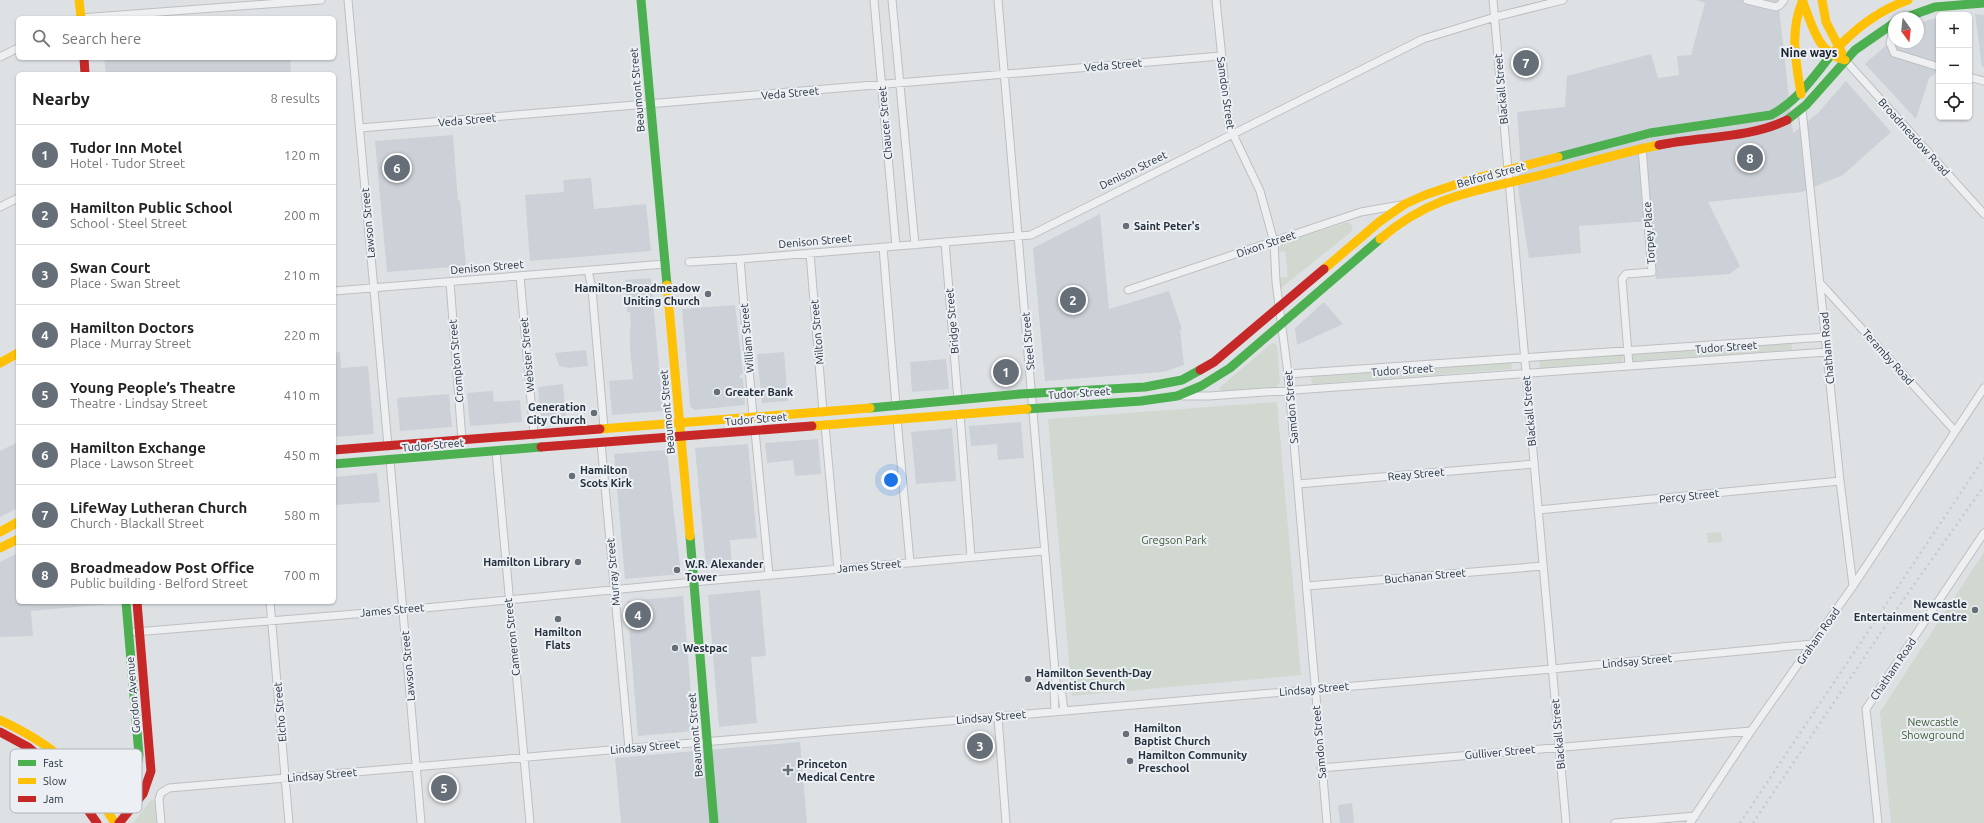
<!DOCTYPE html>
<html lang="en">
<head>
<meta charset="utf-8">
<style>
	body { margin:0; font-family:Ubuntu,sans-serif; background:#f2f2f2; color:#222 }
	.controls { position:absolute; right:12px; top:12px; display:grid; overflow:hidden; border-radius:6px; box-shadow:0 1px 3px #0004 }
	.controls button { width:36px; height:36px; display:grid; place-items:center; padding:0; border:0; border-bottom:1px solid #e0e0e0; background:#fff; color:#222; font:20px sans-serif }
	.compass { position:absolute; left:1888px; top:12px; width:36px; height:36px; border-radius:50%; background:#fff; box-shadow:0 1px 3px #0004; rotate:165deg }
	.you { position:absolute; left:891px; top:480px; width:14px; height:14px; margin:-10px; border:3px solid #fff; border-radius:50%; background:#1a73e8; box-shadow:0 0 0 6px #1a73e833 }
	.badge { display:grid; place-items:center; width:26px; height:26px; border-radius:50%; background:#666f77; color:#fff; font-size:13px; font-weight:700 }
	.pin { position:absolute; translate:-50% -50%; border:2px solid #fff; box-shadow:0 1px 4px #0006 }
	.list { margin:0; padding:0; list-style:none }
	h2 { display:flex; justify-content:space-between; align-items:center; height:52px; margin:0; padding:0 16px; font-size:17px }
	h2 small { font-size:13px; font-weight:400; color:#767676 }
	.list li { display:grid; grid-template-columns:26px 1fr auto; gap:12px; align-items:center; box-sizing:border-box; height:60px; padding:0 16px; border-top:1px solid #e0e0e0 }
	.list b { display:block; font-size:15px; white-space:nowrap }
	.list p { margin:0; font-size:13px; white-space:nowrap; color:#767676 }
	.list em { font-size:13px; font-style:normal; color:#767676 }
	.icon { flex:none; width:22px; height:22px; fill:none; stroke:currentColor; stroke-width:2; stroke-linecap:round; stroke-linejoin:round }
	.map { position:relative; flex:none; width:1984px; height:823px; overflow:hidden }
	.search { position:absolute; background:#fff; box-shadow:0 1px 3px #0004; left:16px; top:16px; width:320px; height:44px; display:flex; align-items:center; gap:10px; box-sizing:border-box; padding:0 14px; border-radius:6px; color:#767676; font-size:15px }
	.panel { position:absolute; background:#fff; box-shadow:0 1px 3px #0004; left:16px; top:72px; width:320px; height:532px; border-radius:6px }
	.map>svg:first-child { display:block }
</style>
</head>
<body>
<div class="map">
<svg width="1984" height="823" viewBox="0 0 1984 823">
	<rect width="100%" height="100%" fill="#dee1e4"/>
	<path fill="#ccd1d7" d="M1696 0H1778L1793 133 1817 114 1846 81 1891 132 1843 175 1802 192 1708 202 1740 266 1730 274 1656 279 1651 221 1579 226 1581 253 1529 258 1518 188 1520 153 1517 112 1565 107 1567 76 1651 54 1658 78 1679 75 1677 56 1691 55 1705 3Z
		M1975 14 1984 15V67H1982Z
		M1939 18V70L1929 78 1916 119 1865 64 1894 38V42H1918V24L1929 20Z
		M104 58H290L291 74H106Z
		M453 135 458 201 460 200 466 266 387 272 375 141Z
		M591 178 594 209 646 204 651 251 530 261 525 195 564 192 563 180Z
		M1100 214 1109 309 1169 291 1182 329 1180 330 1184 365 1163 372 1045 381 1033 248Z
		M651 278 663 411 612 415 609 381 633 379 630 347V330L631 325 630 312H627L625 280Z
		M1324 302 1343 324 1297 345 1295 328Z
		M735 305 743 374 740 375V378H743L745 405 694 410 690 406 682 309Z
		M586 350 588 366 569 368 559 366 555 353Z
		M340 352 341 368 368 366 374 434 334 437V353Z
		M784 352 788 401 762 403 757 354Z
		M946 359 949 389 912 392 910 362Z
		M563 384 566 418 541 420 538 387Z
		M493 391 494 402 520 400 522 422 470 426 467 393Z
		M449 394 452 427 400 431 397 398Z
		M1021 422 1024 458 998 460 997 444 971 446 969 426Z
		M952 428 956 481 916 484 911 432Z
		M818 439 821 474 795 476 793 460 767 463 765 443Z
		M18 442V508L0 517V451Z
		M748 444 757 538 730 540 732 566 706 568 695 448Z
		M665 450 667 452 681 574 625 579 614 454Z
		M377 473 380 502 334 505V477Z
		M18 553V602H110V604L31 611 33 636 0 637V562Z
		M760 590 766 656 751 657 757 723 719 727 708 595Z
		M683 596 694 731 638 736 627 601Z
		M800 742 807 823H621L615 758Z
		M1352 803 1354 823H1340L1338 805Z"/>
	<path fill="#d0d8cf" d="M1348 222 1353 226 1351 232 1281 288 1280 278 1288 277 1285 251 1278 252 1281 243Z
		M1272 343 1277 345 1280 383 1275 388 1222 391 1219 388Z
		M1792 343V350L1633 361 1632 354Z
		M1623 355V362L1540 368 1539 361Z
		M1511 362 1512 369 1312 384 1311 377Z
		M1277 402 1301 675 1072 696 1048 419Z
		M1721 532 1722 542 1708 543 1707 533Z
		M1984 552V823H1891L1880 712Z
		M155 800 156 823H133L150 801Z"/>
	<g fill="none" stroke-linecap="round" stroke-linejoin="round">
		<g stroke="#bdbfc2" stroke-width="9">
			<path id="street" d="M348 0 388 446
				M874 0 896 246
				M892 0 915 245
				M998 0 1056 683 1054 689 1055 711
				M1216 0 1229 126 1260 191 1274 242 1276 282 1288 374 1327 823
				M1493 0 1566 823
				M1747 0 1776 7 1780 5 1784 0
				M80 18 321 0
				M1894 25 1890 43 1894 53 1939 67
				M0 57 18 48
				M1845 60 1984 214
				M1969 77 1984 81
				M1802 109 1840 481 1853 586
				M360 128 1221 56
				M0 207 18 198
				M945 242 958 400
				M883 247 896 406
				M810 253 823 412
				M740 259 753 417
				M689 262 740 259 1031 235 1423 39 1495 17 1563 0
				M588 270 592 289 604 428
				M520 276 534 435
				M450 282 462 440
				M1821 284 1955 431
				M1128 290 1361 212 1401 205
				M334 291 665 264
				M1629 366 1622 279 1626 274 1652 272 1642 148
				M1288 374 1826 337
				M1183 396H1209L1827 352
				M960 414 971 557
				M897 419 910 562
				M825 425 838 569
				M755 431 769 575
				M601 443 629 748
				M496 452 530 823
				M390 460 421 823
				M1298 484 1534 464
				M1538 510 1840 481
				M1307 586 1543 566
				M270 602 289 823
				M135 632 404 610 704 581 1044 551
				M1056 683 1061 689 1064 710
				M998 717 1006 823
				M1321 768 1751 731
				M161 823 159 799 161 793 169 788 1552 669 1813 644
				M1615 823 1695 816
				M1690 823 1751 731 1853 586 1984 388
				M1878 823 1866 709 1984 533"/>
		</g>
		<use href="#street" stroke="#eeeff1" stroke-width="7"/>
		<path stroke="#4caf50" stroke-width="9" d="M641 0 667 285
			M1904 18 1935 7 1984 3
			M1787 120 1806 105 1855 50 1894 23
			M1558 157 1650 133 1771 115C1798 101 1813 77 1832 54
			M870 408 1020 394 1145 387 1182 380 1200 370
			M1027 409 1141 401 1177 396 1201 386 1230 368 1380 239
			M334 464 541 447
			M690 536 714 823
			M76 768C102 774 118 795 138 759
			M108 811C124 794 136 779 139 755L126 602"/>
		<path stroke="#ffc107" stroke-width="9" d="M79 0 81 18
			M1802 0C1812 24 1817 53 1845 60
			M1822 0 1826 22 1842 53
			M1832 54C1853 30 1877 11 1908 0
			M1801 94C1796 62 1789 31 1803 0
			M1380 239C1432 194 1478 191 1541 175 1581 165 1619 153 1659 145
			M1324 269 1379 222 1405 204 1425 195 1469 180 1558 157
			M667 285 690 536
			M0 363 18 353
			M812 426 1027 409
			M600 429 870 408
			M0 532 18 522
			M0 548 18 539
			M0 720C56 746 82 771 115 823"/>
		<path stroke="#c62828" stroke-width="9" d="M84 58 85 74
			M1659 145C1701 136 1748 139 1787 120
			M1200 370 1214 362 1324 269
			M541 447 812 426
			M334 450 600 429
			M0 732 28 747 66 779 97 823
			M119 823 143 794 151 771 137 602"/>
		<path stroke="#c8cacc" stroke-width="2.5" stroke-dasharray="2 4" stroke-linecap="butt" d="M1740 823 1984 458
			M1753 823 1894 613 1984 486"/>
	</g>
	<g fill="#666f77" stroke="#ecf0f4" stroke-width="1.5">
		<circle cx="1126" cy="226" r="4"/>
		<circle cx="708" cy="294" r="4"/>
		<circle cx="717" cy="392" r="4"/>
		<circle cx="594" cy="413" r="4"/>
		<circle cx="572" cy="476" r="4"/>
		<circle cx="578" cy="562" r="4"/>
		<circle cx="677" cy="570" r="4"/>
		<circle cx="1975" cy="610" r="4"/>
		<circle cx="558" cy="619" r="4"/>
		<circle cx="675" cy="648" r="4"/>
		<circle cx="1028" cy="679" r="4"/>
		<circle cx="1126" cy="734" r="4"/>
		<circle cx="1130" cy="761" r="4"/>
		<path d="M786 764h4v4h4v4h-4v4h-4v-4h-4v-4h4z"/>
	</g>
	<g text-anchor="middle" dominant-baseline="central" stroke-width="4" stroke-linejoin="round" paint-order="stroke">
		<g font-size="11" fill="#26313d" stroke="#ecf0f4">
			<text transform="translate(1113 65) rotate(-5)">Veda Street</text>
			<text transform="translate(1501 89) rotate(-95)">Blackall Street</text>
			<text transform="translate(637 90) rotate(-95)">Beaumont Street</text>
			<text transform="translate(790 93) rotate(-5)">Veda Street</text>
			<text transform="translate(1226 93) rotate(82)">Samdon Street</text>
			<text transform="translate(467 120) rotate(-5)">Veda Street</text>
			<text transform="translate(885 123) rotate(-95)">Chaucer Street</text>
			<text transform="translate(1914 137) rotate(48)">Broadmeadow Road</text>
			<text transform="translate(1133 170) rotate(-26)">Denison Street</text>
			<text transform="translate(1491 175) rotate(-15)">Belford Street</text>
			<text transform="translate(368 223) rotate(-95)">Lawson Street</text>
			<text transform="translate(1649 233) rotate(-94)">Torpey Place</text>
			<text transform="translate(815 241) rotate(-5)">Denison Street</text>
			<text transform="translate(1266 244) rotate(-19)">Dixon Street</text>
			<text transform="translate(487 267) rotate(-5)">Denison Street</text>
			<text transform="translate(952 321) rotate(-95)">Bridge Street</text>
			<text transform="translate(817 332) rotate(-95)">Milton Street</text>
			<text transform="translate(747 338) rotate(-95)">William Street</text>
			<text transform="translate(1028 341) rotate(-95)">Steel Street</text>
			<text transform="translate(1726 347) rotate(-4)">Tudor Street</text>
			<text transform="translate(1827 348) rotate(-95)">Chatham Road</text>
			<text transform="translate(527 355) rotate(-95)">Webster Street</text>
			<text transform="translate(1888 357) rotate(48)">Teramby Road</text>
			<text transform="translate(456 361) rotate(-95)">Crompton Street</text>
			<text transform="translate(1402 370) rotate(-4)">Tudor Street</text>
			<text transform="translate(1079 393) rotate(-4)">Tudor Street</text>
			<text transform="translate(1291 407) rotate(-95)">Samdon Street</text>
			<text transform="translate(1529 411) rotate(-95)">Blackall Street</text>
			<text transform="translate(667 412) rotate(-95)">Beaumont Street</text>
			<text transform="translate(756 419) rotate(-5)">Tudor Street</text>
			<text transform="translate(433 445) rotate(-5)">Tudor Street</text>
			<text transform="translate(1416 474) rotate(-5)">Reay Street</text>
			<text transform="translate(1689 496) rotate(-6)">Percy Street</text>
			<text transform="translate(869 566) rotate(-5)">James Street</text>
			<text transform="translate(613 572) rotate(-95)">Murray Street</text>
			<text transform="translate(1425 576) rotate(-5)">Buchanan Street</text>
			<text transform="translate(392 610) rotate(-5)">James Street</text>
			<text transform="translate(1818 636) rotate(-55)">Graham Road</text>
			<text transform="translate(512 637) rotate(-96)">Cameron Street</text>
			<text transform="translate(1637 661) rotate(-5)">Lindsay Street</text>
			<text transform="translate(408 666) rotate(-95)">Lawson Street</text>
			<text transform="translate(1893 669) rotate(-56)">Chatham Road</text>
			<text transform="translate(1314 689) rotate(-5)">Lindsay Street</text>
			<text transform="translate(133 695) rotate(-95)">Gordon Avenue</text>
			<text transform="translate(280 712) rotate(-95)">Elcho Street</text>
			<text transform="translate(991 717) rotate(-5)">Lindsay Street</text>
			<text transform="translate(1558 734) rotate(-95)">Blackall Street</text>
			<text transform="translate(695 735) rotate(-95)">Beaumont Street</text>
			<text transform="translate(1319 742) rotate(-95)">Samdon Street</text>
			<text transform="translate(645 747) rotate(-5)">Lindsay Street</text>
			<text transform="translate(1500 752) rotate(-5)">Gulliver Street</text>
			<text transform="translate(322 775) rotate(-5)">Lindsay Street</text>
		</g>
		<g font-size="11" font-weight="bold" fill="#26313d" stroke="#ecf0f4" text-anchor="start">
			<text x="1134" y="226">Saint Peter's</text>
			<text x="700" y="288" text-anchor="end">Hamilton-Broadmeadow<tspan x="700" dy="13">Uniting Church</tspan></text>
			<text x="725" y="392">Greater Bank</text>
			<text x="586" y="407" text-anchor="end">Generation<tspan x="586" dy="13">City Church</tspan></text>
			<text x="580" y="470">Hamilton<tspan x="580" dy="13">Scots Kirk</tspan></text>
			<text x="570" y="562" text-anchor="end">Hamilton Library</text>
			<text x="685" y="564">W.R. Alexander<tspan x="685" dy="13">Tower</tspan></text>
			<text x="1967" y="604" text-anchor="end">Newcastle<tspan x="1967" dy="13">Entertainment Centre</tspan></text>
			<text x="558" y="632" text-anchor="middle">Hamilton<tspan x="558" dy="13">Flats</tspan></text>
			<text x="683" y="648">Westpac</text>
			<text x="1036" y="673">Hamilton Seventh-Day<tspan x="1036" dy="13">Adventist Church</tspan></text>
			<text x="1134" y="728">Hamilton<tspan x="1134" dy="13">Baptist Church</tspan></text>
			<text x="1138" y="755">Hamilton Community<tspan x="1138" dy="13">Preschool</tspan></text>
			<text x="797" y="764">Princeton<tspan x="797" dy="13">Medical Centre</tspan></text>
		</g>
		<g font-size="11" fill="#3e5834" stroke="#ecf0f4">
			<text x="1174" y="540">Gregson Park</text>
			<text x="1933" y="722">Newcastle<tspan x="1933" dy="13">Showground</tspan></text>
		</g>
		<g font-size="12" font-weight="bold" fill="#19222d" stroke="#ecf0f4">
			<text x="1809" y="52">Nine ways</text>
		</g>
	</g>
	<rect x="10" y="749" width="132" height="64" rx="6" fill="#ecf0f4" stroke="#b1b7bd" stroke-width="1"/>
	<rect x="18" y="760" width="18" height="6" fill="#4caf50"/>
	<rect x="18" y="778" width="18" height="6" fill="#ffc107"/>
	<rect x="18" y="796" width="18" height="6" fill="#c62828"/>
	<g font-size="11" fill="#26313d">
		<text x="43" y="767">Fast</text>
		<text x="43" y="785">Slow</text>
		<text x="43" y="803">Jam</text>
	</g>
</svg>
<div class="controls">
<button>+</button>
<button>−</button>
<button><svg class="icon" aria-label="locate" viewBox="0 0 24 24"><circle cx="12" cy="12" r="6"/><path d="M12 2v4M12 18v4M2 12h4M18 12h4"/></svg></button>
</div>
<svg class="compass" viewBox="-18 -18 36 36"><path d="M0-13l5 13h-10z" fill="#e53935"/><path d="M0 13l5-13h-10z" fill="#767676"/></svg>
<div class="you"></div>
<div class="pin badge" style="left:1006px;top:372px">1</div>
<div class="pin badge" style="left:1073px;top:300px">2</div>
<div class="pin badge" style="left:980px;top:746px">3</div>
<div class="pin badge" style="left:638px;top:615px">4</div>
<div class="pin badge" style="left:444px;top:788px">5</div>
<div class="pin badge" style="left:397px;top:168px">6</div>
<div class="pin badge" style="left:1526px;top:63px">7</div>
<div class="pin badge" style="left:1750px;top:158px">8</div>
<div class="search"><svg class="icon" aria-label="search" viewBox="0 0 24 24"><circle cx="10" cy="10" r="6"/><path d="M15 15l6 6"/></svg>Search here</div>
<section class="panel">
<h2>Nearby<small>8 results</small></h2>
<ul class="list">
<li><span class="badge">1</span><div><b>Tudor Inn Motel</b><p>Hotel · Tudor Street</p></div><em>120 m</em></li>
<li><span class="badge">2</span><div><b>Hamilton Public School</b><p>School · Steel Street</p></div><em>200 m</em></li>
<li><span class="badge">3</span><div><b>Swan Court</b><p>Place · Swan Street</p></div><em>210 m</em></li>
<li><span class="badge">4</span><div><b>Hamilton Doctors</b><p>Place · Murray Street</p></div><em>220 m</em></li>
<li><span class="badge">5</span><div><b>Young People’s Theatre</b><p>Theatre · Lindsay Street</p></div><em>410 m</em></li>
<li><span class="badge">6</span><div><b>Hamilton Exchange</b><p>Place · Lawson Street</p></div><em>450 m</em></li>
<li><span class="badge">7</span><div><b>LifeWay Lutheran Church</b><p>Church · Blackall Street</p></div><em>580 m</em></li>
<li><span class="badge">8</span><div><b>Broadmeadow Post Office</b><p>Public building · Belford Street</p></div><em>700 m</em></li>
</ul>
</section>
</div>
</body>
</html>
